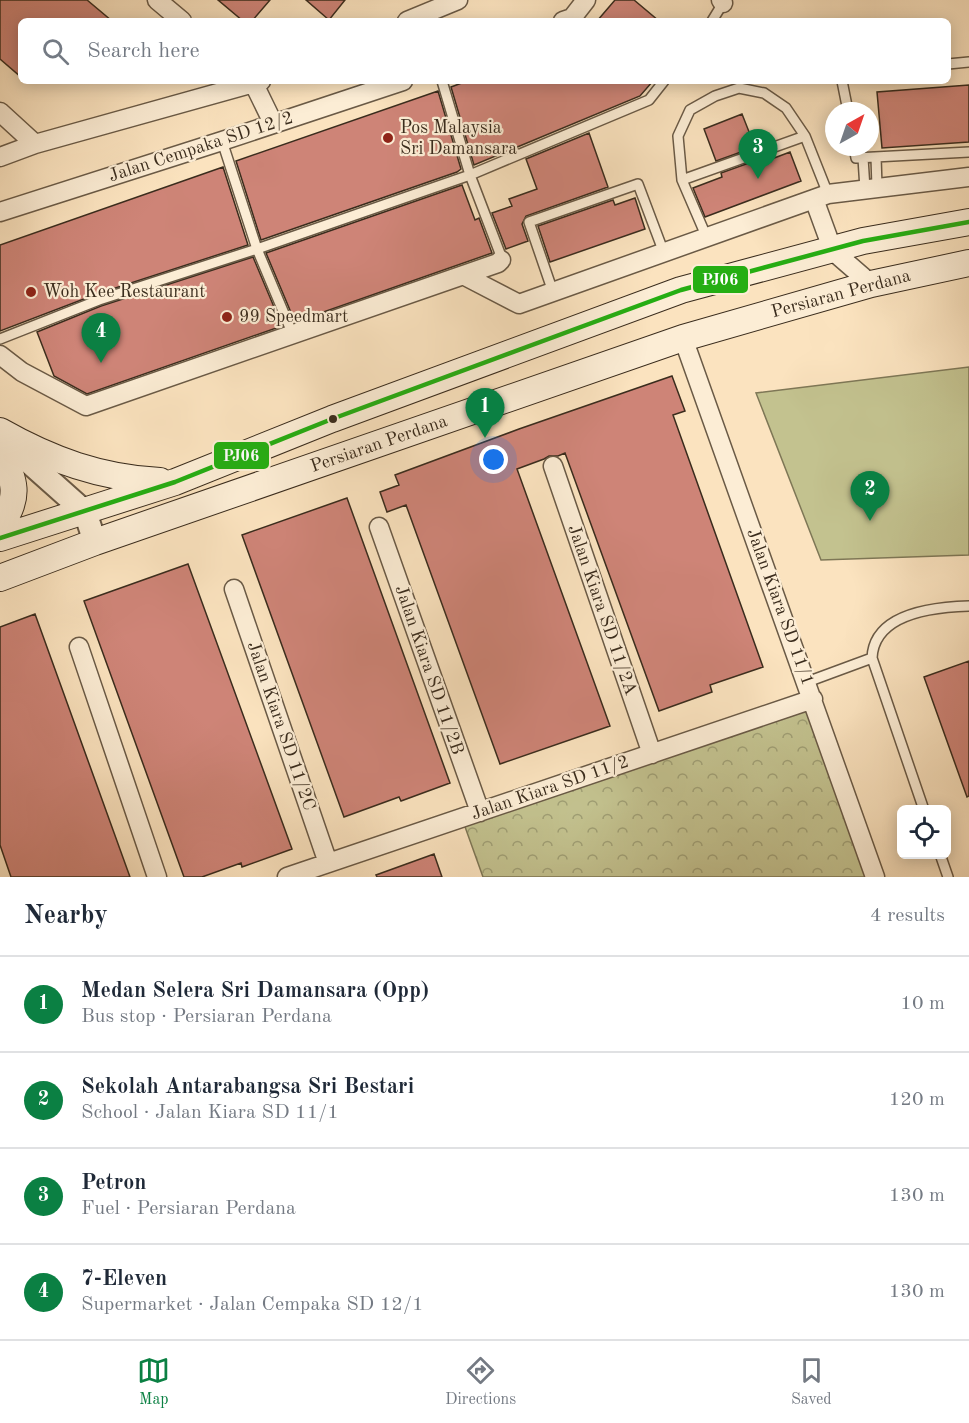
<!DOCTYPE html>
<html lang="en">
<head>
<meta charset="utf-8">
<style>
	body { margin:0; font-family:"Old Standard TT",serif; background:#f6f6f7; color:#1f2937 }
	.controls { position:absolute; right:18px; bottom:18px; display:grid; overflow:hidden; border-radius:9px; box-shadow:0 3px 15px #0003 }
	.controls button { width:54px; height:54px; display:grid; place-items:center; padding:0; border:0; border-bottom:2px solid #e0e1e3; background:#fff; color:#1f2937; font:30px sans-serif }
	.compass { position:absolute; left:825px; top:102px; width:54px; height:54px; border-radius:50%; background:#fff; box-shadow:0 3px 15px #0003; rotate:40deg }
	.you { position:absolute; left:494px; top:460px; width:21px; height:21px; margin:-15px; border:4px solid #fff; border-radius:50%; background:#1a73e8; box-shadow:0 0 0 9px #1a73e833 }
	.badge { display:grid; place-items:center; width:39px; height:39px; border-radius:50%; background:#0b8043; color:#fff; font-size:20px; font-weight:700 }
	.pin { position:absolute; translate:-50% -50px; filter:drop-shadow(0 2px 3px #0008) }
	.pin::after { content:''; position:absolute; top:32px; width:21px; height:18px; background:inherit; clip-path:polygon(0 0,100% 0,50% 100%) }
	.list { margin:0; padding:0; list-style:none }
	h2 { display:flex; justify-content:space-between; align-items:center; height:78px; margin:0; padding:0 24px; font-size:26px }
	h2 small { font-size:20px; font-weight:400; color:#747a83 }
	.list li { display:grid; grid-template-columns:39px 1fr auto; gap:18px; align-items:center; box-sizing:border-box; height:96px; padding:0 24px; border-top:2px solid #e0e1e3 }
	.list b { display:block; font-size:22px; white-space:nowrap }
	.list p { margin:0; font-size:20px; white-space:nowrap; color:#747a83 }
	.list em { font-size:20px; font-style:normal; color:#747a83 }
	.icon { flex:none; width:33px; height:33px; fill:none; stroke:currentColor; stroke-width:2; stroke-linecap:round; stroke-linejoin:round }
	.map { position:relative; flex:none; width:969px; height:877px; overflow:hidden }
	.search { position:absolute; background:#fff; box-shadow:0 3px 15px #0003; left:18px; right:18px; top:18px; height:66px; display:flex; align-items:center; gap:15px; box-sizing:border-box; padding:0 21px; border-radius:9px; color:#747a83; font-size:22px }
	.sheet { height:462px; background:#fff }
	nav { display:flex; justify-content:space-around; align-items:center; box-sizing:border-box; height:84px; border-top:2px solid #e0e1e3; background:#fff; font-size:16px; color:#747a83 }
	nav a { display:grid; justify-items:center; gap:3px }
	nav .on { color:#0b8043 }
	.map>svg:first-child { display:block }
</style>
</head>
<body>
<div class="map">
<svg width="969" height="877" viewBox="0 0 969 877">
	<defs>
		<pattern id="forest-crowns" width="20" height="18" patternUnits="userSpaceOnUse" patternTransform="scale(1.5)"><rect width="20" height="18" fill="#c3c28f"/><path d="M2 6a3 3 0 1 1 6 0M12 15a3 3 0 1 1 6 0" fill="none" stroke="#9f9e74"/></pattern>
	</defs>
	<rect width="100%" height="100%" fill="#fbe3bf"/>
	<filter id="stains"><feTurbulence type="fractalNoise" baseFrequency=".00333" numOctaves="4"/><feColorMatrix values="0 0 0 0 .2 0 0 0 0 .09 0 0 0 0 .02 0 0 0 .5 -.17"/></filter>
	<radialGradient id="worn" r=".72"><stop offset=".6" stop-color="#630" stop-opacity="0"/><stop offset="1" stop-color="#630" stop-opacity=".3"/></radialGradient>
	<path fill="url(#forest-crowns)" stroke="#7e7756" stroke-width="1.5" d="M807 707 867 877H483L464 824Z"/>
	<path fill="#c3c28f" stroke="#7e7756" stroke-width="1.5" d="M969 367V555L821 560 756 393Z"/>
	<path fill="#ce8477" stroke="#3a2c1d" stroke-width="1.5" d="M0 0H87L112 21H21V77L0 59Z
		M218 0H270L252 21H243Z
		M306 0H345L329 20Z
		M615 0H634L659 21H597Z
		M467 81H653L640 96 474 165 451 87Z
		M969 85V142L882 148 877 92Z
		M438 91 461 169 457 172 261 240 236 161Z
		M742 114 755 147 716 161 704 129Z
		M589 133 608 187 526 216 522 224 528 241 506 249 492 213 512 206 509 199 537 189 526 159Z
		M790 152 801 181 705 217 693 188 722 177 721 173 760 159 761 163Z
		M223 167 248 245 97 294 0 331V245Z
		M462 185 475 220 479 218 492 253 295 322 266 253Z
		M635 198 645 229 550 262 538 226 613 200 615 205Z
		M253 257 282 326 87 394 54 376 37 332 101 306Z
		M672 376 685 411 673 415 763 667 710 685 712 692 659 711 565 453 558 456H549L544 459 517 469 610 726 500 764 406 505 387 512 380 492 399 485 395 475 519 429Z
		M347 498 450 783 401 801 399 797 344 817 242 535Z
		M188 564 292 849 242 867 241 863 202 877H184L84 601Z
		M35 614 130 877H11L0 845V627Z
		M969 661V796L967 797 924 677Z
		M434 854 442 877H377L376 875Z"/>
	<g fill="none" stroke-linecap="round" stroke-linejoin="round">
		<g stroke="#6a5a46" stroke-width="12">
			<path id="service" d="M712 21 723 3
				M948 64 969 62
				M442 81 470 175 501 256V260
				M842 81 848 111
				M222 141 257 249 293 335
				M854 147 856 158 969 152
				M876 157 877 187
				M863 158 865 189
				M682 180 805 136
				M707 238 682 180 678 136 690 110 715 96 739 88 764 93 786 108 805 136 828 194
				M553 292 529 222 638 184 664 253
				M0 339 99 300 257 249 470 175 649 100 664 81
				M807 682 872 658
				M924 810 872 658C874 613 933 607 969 606
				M940 854 948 877"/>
		</g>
		<g stroke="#6a5a46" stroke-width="21">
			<path id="minor" d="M157 0 182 21
				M721 0 723 3
				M407 21 458 0
				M563 21 572 18 586 0
				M254 84 273 123
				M0 112 35 144
				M0 157 35 144 261 81
				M814 199 833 251 871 284
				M0 212 222 141 403 81
				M463 275 519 304 828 194 969 177
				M683 338 875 877
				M0 355 22 372 86 406 498 263 501 260
				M553 466 652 754
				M379 527 480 812
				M234 589 328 863
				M79 647 157 877
				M287 877 813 699"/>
		</g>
		<g stroke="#6a5a46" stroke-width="26">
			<path id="tertiary" d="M2 438 85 512 95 542"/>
		</g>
		<g stroke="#3a2c1d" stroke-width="28">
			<path id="secondary" d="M0 431C51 460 101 478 160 481
				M0 451C15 479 21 498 0 525
				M0 538 175 482 332 419 681 290 863 241 969 222
				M0 578 95 542 683 338 871 284 969 263"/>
		</g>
		<use href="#service" stroke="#fcedd5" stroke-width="9"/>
		<use href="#minor" stroke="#fcedd5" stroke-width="18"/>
		<use href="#tertiary" stroke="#fcedd5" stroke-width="22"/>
		<use href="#secondary" stroke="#fcedd5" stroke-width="26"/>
		<g stroke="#fcedd5" stroke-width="9">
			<path id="bus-1" d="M0 538 175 482 332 419 681 290 863 241 969 222"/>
		</g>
		<use href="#bus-1" stroke="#25ae13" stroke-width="4.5"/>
	</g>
	<g fill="#8f2418" stroke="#fcedd5" stroke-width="2">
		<circle cx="388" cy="138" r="6"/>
		<circle cx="31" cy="292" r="6"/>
		<circle cx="227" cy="317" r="6"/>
	</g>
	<circle fill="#3a2c1d" stroke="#fcedd5" stroke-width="2" cx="333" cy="419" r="5"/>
	<g text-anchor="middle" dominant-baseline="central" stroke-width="4.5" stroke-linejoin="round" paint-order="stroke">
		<g font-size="18" fill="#3a2c1d" stroke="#fcedd5" text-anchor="start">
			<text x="400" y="128">Pos Malaysia<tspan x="400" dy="21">Sri Damansara</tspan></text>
			<text x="43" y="292">Woh Kee Restaurant</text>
			<text x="239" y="317">99 Speedmart</text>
		</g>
		<g font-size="18" fill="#3a2c1d" stroke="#fcedd5">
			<text transform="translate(201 147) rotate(-18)">Jalan Cempaka SD 12/2</text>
			<text transform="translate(841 294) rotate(-15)">Persiaran Perdana</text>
			<text transform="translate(379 444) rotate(-19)">Persiaran Perdana</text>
			<text transform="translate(780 607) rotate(70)">Jalan Kiara SD 11/1</text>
			<text transform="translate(602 610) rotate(71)">Jalan Kiara SD 11/2A</text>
			<text transform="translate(429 670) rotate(71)">Jalan Kiara SD 11/2B</text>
			<text transform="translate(281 726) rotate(71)">Jalan Kiara SD 11/2C</text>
			<text transform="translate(550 788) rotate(-19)">Jalan Kiara SD 11/2</text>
		</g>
	</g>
	<g stroke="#fcedd5" stroke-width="2">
		<rect x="692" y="265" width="57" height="29" rx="6" fill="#25ae13"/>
		<rect x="213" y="441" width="57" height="29" rx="6" fill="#25ae13"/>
	</g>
	<g font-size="16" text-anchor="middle" font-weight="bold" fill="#fff">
		<text x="720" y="285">PJ06</text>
		<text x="241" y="461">PJ06</text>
	</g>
	<rect width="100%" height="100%" filter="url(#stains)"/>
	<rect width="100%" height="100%" fill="url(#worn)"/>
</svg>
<div class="controls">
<button><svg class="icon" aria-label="locate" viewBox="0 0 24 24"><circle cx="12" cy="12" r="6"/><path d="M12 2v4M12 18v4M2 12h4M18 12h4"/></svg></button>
</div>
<svg class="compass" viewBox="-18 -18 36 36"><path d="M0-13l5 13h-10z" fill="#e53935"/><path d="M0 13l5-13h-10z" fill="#747a83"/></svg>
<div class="you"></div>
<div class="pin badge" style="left:485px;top:438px">1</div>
<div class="pin badge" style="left:870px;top:521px">2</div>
<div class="pin badge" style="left:758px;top:179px">3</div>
<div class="pin badge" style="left:101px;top:363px">4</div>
<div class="search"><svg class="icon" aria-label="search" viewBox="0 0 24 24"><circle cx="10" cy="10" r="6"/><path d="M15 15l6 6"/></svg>Search here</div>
</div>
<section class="sheet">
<h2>Nearby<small>4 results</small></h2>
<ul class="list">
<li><span class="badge">1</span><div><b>Medan Selera Sri Damansara (Opp)</b><p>Bus stop · Persiaran Perdana</p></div><em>10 m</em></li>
<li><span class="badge">2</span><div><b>Sekolah Antarabangsa Sri Bestari</b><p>School · Jalan Kiara SD 11/1</p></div><em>120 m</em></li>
<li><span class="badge">3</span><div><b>Petron</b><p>Fuel · Persiaran Perdana</p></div><em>130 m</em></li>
<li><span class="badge">4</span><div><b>7-Eleven</b><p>Supermarket · Jalan Cempaka SD 12/1</p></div><em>130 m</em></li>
</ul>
</section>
<nav>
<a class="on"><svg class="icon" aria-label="map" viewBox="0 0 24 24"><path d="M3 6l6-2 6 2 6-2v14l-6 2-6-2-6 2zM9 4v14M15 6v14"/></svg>Map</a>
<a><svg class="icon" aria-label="directions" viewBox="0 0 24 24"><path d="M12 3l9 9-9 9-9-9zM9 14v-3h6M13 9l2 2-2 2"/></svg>Directions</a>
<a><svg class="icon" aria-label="saved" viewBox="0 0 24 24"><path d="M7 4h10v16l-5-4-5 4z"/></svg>Saved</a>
</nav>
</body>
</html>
